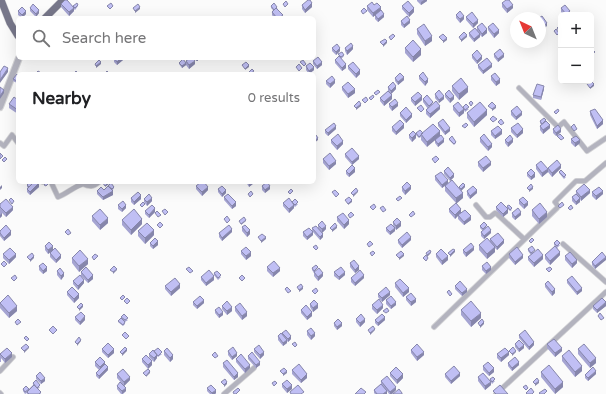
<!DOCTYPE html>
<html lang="en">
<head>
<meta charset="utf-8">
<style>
	body { margin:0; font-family:"Varela Round",sans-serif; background:#f2f2f2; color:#202124 }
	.controls { position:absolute; right:12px; top:12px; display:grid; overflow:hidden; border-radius:6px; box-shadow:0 4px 16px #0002 }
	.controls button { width:36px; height:36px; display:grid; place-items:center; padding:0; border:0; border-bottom:1px solid #e0e0e0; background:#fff; color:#202124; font:20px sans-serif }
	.compass { position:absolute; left:510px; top:12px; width:36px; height:36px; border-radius:50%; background:#fff; box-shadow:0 4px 16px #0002; rotate:317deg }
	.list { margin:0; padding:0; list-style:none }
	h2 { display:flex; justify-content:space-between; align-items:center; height:52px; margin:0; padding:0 16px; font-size:17px }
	h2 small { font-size:13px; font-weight:400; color:#757577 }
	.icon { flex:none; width:22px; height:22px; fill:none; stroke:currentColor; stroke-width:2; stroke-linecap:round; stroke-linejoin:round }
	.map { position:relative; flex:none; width:606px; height:394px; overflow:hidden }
	.search { position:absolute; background:#fff; box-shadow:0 4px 16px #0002; left:16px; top:16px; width:300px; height:44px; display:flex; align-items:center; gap:10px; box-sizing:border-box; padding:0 14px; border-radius:6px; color:#757577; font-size:15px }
	.panel { position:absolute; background:#fff; box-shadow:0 4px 16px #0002; left:16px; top:72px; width:300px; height:112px; border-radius:6px }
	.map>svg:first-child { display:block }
</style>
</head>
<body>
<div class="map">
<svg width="606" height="394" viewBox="0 0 606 394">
	<rect width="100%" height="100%" fill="#fbfbfb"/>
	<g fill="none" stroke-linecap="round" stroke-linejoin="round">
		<g stroke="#d5d5d7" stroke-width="6">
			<path id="minor" d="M519 88 558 127 564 122 587 151 606 138
				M0 143 4 146 12 135 18 143
				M43 182H46
				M51 182 58 197C68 193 73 187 83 184 90 187 93 187 99 182
				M476 205 486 217H490L495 213 497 214 524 239
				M563 244 606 282
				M434 327 557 208 558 206 555 202 576 181H585L606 163
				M0 371 13 357
				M0 393 1 394
				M224 394 254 368
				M496 394 606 292"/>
		</g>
		<g stroke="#d5d5d7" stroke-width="8">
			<path id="tertiary" d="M0 107 19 58"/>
		</g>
		<g stroke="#d5d5d7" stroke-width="8">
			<path id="primary" d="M1 0 10 23 18 36
				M45 18 63 0"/>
		</g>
		<use href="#minor" stroke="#b3b3be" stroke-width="4.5"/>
		<use href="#tertiary" stroke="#b3b3be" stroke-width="6"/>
		<use href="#primary" stroke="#77778a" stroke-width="7"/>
	</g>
	<path fill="#a5a4d2" d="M417 0H427V1L421 5 417 1Z
		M502 3 513 8 507 13 502 7Z
		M61 4 73 6H78L75 10 74 9V11L69 16 61 7Z
		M302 5 312 7 305 13 302 9Z
		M374 5 381 10 384 17 378 22 375 19V15L373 17 367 10V6Z
		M271 6 277 8 283 18H274L272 15V12L273 10 271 8Z
		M402 6 414 12 409 17 402 9Z
		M30 8 39 13 36 17 30 11Z
		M561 8 570 14 569 15H564L561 12Z
		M18 11 26 14 22 18 18 15Z
		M456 15 464 19 460 23 456 18Z
		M466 17 478 23 473 28 466 20Z
		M401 21 410 23 404 28 401 25Z
		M477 27 487 33 482 37 480 35V37L474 42 469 36V33L477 30Z
		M488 27 499 33 494 38 488 30Z
		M417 29 432 41 425 46 417 34Z
		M332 48 340 51 336 55 332 51Z
		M345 48 353 49 347 55 345 51Z
		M405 48 421 55 413 62 405 53Z
		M338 54 344 56 341 59 346 68 342 71 335 63V60L339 56Z
		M494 54 504 57 498 62 494 57Z
		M472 55 482 59 477 64 472 58Z
		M114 58H123V60L117 65 114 62Z
		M186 61 195 64 189 69 186 65 182 68 179 64V63H186Z
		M313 61 322 65 317 69 313 64Z
		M478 65 492 67 483 74 478 68Z
		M306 66 314 70 309 74 306 70Z
		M348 66 360 74 356 78 348 69Z
		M18 75V82L17 83 13 81V79Z
		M419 76 428 82 425 86 419 79Z
		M491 76 500 83 496 86 491 80Z
		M395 78 404 80 398 85 395 81Z
		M326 81 335 83 330 88 326 84Z
		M452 86 468 92 459 100 452 91Z
		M342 87 355 93 348 98 342 90Z
		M388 87 396 89 391 94 392 99 384 106 380 101V98L388 91Z
		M544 89 541 100 533 98V95Z
		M435 94 444 99 439 103 435 98Z
		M445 94 454 99 450 103 445 97Z
		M411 98 422 100 415 106 411 101Z
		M423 99 433 104 440 109 430 118 426 114V110L428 109 423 102Z
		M18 100V114L9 108V104Z
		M389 104 398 106 392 111 389 107Z
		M453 106 463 108V107L469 109 465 112 464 110V113L459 117 453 110Z
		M511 111 522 115 516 120 511 115Z
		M590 111 603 124 597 129 590 115Z
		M400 113 412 117 406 123 400 116Z
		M467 113 487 115 474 127 467 118Z
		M540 121H546L550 128 543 134 540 130V126L541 125 540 123Z
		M438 123 450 131 445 135 438 126Z
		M433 124 427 147 421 140V137L419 138 416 135V133H423Z
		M392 127 404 128 396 135 392 131Z
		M511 128 523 133 517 138 511 132Z
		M336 129 328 136 325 133V130Z
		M553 129 561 132 556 136 553 133Z
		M491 131 502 134 495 139 491 135Z
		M409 135 416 138 412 142 409 138Z
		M480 138 492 147 488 151 480 142Z
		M449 139 456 143 454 145 449 140Z
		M571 139 580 143 575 147 571 143Z
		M331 140 343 144 337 150 331 143Z
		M435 140 444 142 438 147 435 143Z
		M505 140 513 142 508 147 505 143Z
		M345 154 359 159 352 165 345 157Z
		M323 159 336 164 329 170 323 163Z
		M478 162 491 165 483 172 478 166Z
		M536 165 548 169 561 168 552 177 548 172 542 177 536 169Z
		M346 171 355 172 349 177 346 174Z
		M444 171 454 177 450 181 444 174Z
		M559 172 566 177 564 179 559 173Z
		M527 173 535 177 531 180 527 176Z
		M435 176 459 188V187H465L461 191 463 198 456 203 461 213 471 220 464 225 458 219V215L455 219 449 212V209L456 203 445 191V186L442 188 435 180Z
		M246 182H254V183L249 187Z
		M32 184 39 187 30 195 27 192V189L28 188 27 187V185Z
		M108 186 114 188 112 191 113 195 103 200 97 194V191L104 190 108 187Z
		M196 186 208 190 202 196 196 189Z
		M262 186 270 189 265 193 262 190Z
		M402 187 411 189 405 195 402 191Z
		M218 189 226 193 222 197 218 192Z
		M467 191 477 193 470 199 467 195Z
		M576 191 590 193 581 201 580 199V202L576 205 572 201V197L576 194Z
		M592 192 603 194 596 200 592 196Z
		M224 197 236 206 232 209 224 200Z
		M131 198 141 199 134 205 131 202Z
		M144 199 152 201 147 206 144 202Z
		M519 200 528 205 524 209 519 204Z
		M292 202 298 204 295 207 294 206V208L289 213 283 206V203Z
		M0 204 13 210 6 217 2 213V216L0 218Z
		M118 205 126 208 122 212 118 209Z
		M507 206 512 210 510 211 508 209V213L503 217 496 210V207L507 208Z
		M532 210 547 217 539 224 532 216Z
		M145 211 155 212 149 218 145 214Z
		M512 213 521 215 515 220 512 217Z
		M92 216 108 223 100 230 92 221Z
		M337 217 349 224 344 229 337 221Z
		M122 220 142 224 131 235 122 225Z
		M393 222 401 226 396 230 393 225Z
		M318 225 326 229 322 233 323 237 320 240 313 232V235L307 240 303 236V232L312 231V228H318Z
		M480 226 487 227 491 233 484 239 481 236V232L483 231 480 228Z
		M242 227 250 234 247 237 242 231Z
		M386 228 395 231 390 235 386 231Z
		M0 231 11 235 4 241 0 236Z
		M138 231 154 235 145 244 138 236Z
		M232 232 222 241 219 237V233Z
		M490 239 504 243 497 250 495 248V252L487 259 479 250V245L490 242Z
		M398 240H411L402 248 398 243Z
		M150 243 158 245 153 249 150 246Z
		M554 243 560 245 557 248 560 255 550 265 545 259V255L555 246 554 245Z
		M45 246 53 250 48 254 45 250Z
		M528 249 543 259 534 267 528 260V257L531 255 528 251Z
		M463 250H474L466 257 463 253Z
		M241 251 251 256 246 260 241 254Z
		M50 253 61 258 56 263 50 257Z
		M3 254 16 257 9 264 3 258Z
		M436 254 448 260 442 265 436 257Z
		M509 254 523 258 515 265 509 258Z
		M565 256 577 263 572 268 565 260Z
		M606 256 595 269 592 265V262Z
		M72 258 88 264 79 272 72 263Z
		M350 263 359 270 355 273 350 267Z
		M39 266 47 271 43 274 39 270Z
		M482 266 491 270 486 274 482 270Z
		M267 267 280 271 273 277 267 271Z
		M312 268 323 276 318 281 314 276V273L312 270Z
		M57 271 64 276 61 280 57 275Z
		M81 272 93 279 88 283 81 276Z
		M334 272 345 275 339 280 334 276Z
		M214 273 221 277 218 280 214 275Z
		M201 277 214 280 206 286 201 280Z
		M351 278H364L355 286 351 282Z
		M567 280 582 291 577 295 567 283Z
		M73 281 84 283 78 290 73 284Z
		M395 283 409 292 403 297 395 287Z
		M545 284 555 293 552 296 545 287Z
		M165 286 180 288 171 296 165 289Z
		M455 286 467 292 462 296 455 289Z
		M67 292 79 298 74 303 67 295Z
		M378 294 390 295 382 302 378 297Z
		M406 297 416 302 411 306 406 300Z
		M386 300 396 305 391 309 386 304Z
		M193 302 204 303 197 309 193 305Z
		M0 303 17 311 9 318 0 308Z
		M310 304 318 308 313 312 310 307Z
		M372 305 383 308 377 314 372 309Z
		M222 306 232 311 227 315 222 309Z
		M593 306H606L597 313 593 309Z
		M235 307 247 316 242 320 235 311Z
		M215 310 223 315 219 318 215 313Z
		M301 310 312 316 307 320 301 313Z
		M461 310 481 318 471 327 461 315Z
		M75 317 85 320 80 325 75 320Z
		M121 317 128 320 125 322V324L123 326 118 322V321L121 318Z
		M356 319 365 322 360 327 356 322Z
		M375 320H385L378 326 375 323Z
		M334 323 342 326 337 330 334 326Z
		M307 331 315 336 311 340 307 335Z
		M282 333 291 339 288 342 287 341V343L283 346 278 340V336L282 335Z
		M519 335 534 345 529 350 519 338Z
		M515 344 524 348 519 352 515 347Z
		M547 344 562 351 555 357 547 348Z
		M102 349 114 353 108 358 102 352Z
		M254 349 264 355 260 359 254 352Z
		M578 349 596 363 590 368 578 354Z
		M411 350 424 355 417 361 411 353Z
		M164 351 173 359 170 362 164 355Z
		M228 351 237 356 232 360 228 355Z
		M0 354 12 357 5 363 1 358V362H0Z
		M149 354H162L158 357 157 356V358L154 362 149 357Z
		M497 354 509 355 501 362 497 358Z
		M248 356 260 365 256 368 248 359Z
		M562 356 582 371 575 377 562 361Z
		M142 359 152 365 148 369 142 362Z
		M236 359 250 368 245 373 236 362Z
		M95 362 108 370 99 379 96 376V373L99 370 95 366Z
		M223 363 238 377 234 380 223 367Z
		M508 363 519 365 512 371 508 366Z
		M483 366 494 372 489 376 483 370Z
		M292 370 307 378 301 383 292 374Z
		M541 372 563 387 555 394 541 377Z
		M390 373 403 378 397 384 390 376Z
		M117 374 130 380 124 386 117 378Z
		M445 374 460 376 451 384 445 377Z
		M596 374 588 381 585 378V375Z
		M36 376 45 381 41 384 36 379Z
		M478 377 490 381V379L495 381 492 384 491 382V385L485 390 478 381Z
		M381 381 396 390 392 394H389L387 391V394H375L374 393V390L381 384Z
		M33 383 40 387 38 389 41 394H27V393L25 394 23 391V389H29L33 385Z
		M282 384 292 389 287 393 282 387Z
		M117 386 126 391 123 394H121L117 389Z
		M207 388 216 393 215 394H210L207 391Z"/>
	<path fill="#8686ab" d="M424 0H427V1L421 5V2Z
		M312 3V7L305 13V10Z
		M513 5V8L507 13V9Z
		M140 7V9L135 13V11Z
		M381 7V11L373 17V13Z
		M74 8V11L69 16V12Z
		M414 8V12L409 17V13Z
		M39 10V13L36 17V14Z
		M26 11V14L22 18V15Z
		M570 11V14L569 15H566V14Z
		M384 14V17L378 22V19Z
		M464 16V19L460 23V19Z
		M410 20V23L404 28V25Z
		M478 20V23L473 28V24Z
		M547 23V26L540 32V29Z
		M487 29V33L482 37V34Z
		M499 30V33L494 38V34Z
		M480 34V37L474 42V39Z
		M467 35V37L461 42V40Z
		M432 36V41L425 46V41Z
		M447 38V40L443 43V41Z
		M387 41V43L383 47V45Z
		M353 46V49L347 55V51Z
		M340 48V51L336 55V52Z
		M421 49V55L413 62V57Z
		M504 54V57L498 62V59Z
		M482 56V59L477 64V61Z
		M121 58H123V60L117 65V62Z
		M195 61V64L189 69V65Z
		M101 62V64L96 68V66Z
		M322 62V65L317 69V66Z
		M186 63V65L182 68V66Z
		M346 64V68L342 71V68Z
		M492 64V67L483 74V71Z
		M249 65V67L245 70V69Z
		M314 67V70L309 74V71Z
		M8 68V72L0 83V80Z
		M360 70V74L356 78V74Z
		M404 77V80L398 85V82Z
		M428 79V82L425 86V82Z
		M500 79V83L496 86V82Z
		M335 80V83L330 88V84Z
		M594 84V86L590 89V88Z
		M396 86V89L391 94V91Z
		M544 86V89L541 100V97Z
		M468 87V92L459 100V94Z
		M355 89V93L348 98V94Z
		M4 90V93L0 99V96Z
		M392 95V99L384 106V102Z
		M422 96V100L415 106V102Z
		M444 96V99L439 103V100Z
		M454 96V99L450 103V99Z
		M398 103V106L392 111V107Z
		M361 104V106L356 110V108Z
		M440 106V109L430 118V114Z
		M496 106V108L492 111V109Z
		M464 109V113L459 117V113Z
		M487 110V115L474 127V122Z
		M522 112V115L516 120V117Z
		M412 114V117L406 123V120Z
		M603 120V124L597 129V126Z
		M404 124V128L396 135V132Z
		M550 125V128L543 134V130Z
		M336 126V129L328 136V133Z
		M450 128V131L445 135V132Z
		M523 129V133L517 138V135Z
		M561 129V132L556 136V133Z
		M502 130V134L495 139V136Z
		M440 131V136L427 147V142Z
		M416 134V138L412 142V138Z
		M318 138V140L314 143V141Z
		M444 139V142L438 147V144Z
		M513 139V142L508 147V143Z
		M580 140V143L575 147V143Z
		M343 141V144L337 150V146Z
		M492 144V147L488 151V147Z
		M359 156V159L352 165V162Z
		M336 161V164L329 170V166Z
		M491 162V165L483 172V168Z
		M561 165V168L552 177V173Z
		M355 168V172L349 177V174Z
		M548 169V172L542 177V173Z
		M316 173V177L314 179V175Z
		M535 173V177L531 180V177Z
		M454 174V177L450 181V178Z
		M448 180V183L442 188V185Z
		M109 182V184L105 187V186Z
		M250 182H254V183L249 187V183Z
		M39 183V187L30 195V192Z
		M2 185V188L0 190V187Z
		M465 185V187L461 191V189Z
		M270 186V189L265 193V190Z
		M411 186V189L405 195V191Z
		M208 187V190L202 196V192Z
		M533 187V189L529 192V190Z
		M226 190V193L222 197V194Z
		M477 190V193L470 199V196Z
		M590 190V193L581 201V197Z
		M113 191V195L103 200V197Z
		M358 191V192L353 197V195Z
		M603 191V194L596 200V196Z
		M463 193V198L456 204V198Z
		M141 195V199L134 205V202Z
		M152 198V201L147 206V202Z
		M580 198V202L576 205V202Z
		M352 200V202L348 205V204Z
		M236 202V206L232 209V206Z
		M528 202V205L524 209V205Z
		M126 205V208L122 212V209Z
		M294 205V208L289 213V209Z
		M13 207V210L6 217V213Z
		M155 208V212L149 218V215Z
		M461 209V213L455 219V215Z
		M508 209V213L503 217V214Z
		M521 212V215L515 220V217Z
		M547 212V217L539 224V219Z
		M2 213V216L0 218V215Z
		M471 216V220L464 225V222Z
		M108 218V223L100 230V225Z
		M142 219V224L131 235V230Z
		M246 220V221L241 225V224Z
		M349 220V224L344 229V225Z
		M401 222V226L396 230V226Z
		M326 226V229L322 233V229Z
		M337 226V228L332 232V230Z
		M395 228V231L390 235V232Z
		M232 229V232L222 241V238Z
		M154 230V235L145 244V238Z
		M250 230V234L247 237V233Z
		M491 230V233L484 239V236Z
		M11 231V235L4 241V238Z
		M313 232V235L307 240V237Z
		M323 234V237L320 240V237Z
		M266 237V239L261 243V241Z
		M411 237V240L402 248V245Z
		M504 240V243L497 250V247Z
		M158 241V245L153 249V246Z
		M53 246V250L48 254V250Z
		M474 247V250L466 257V253Z
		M495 247V252L487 259V254Z
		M455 250V252L450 257V255Z
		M251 252V256L246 260V256Z
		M431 252V253L427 257V255Z
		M560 252V255L550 265V261Z
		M16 254V257L9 264V260Z
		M404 254V256L399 260V258Z
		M61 255V258L56 263V260Z
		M523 255V258L515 265V262Z
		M543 255V259L534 267V263Z
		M34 256V258L30 262V260Z
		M448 256V260L442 265V261Z
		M606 257V260L595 269V266Z
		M88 259V264L79 272V266Z
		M577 260V263L572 268V264Z
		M359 266V270L355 273V270Z
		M47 267V271L43 274V271Z
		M491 267V270L486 274V271Z
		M280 268V271L273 277V273Z
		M117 269V270L113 274V272Z
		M345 272V275L339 280V277Z
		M64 273V276L61 280V276Z
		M323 273V276L318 281V277Z
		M93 275V279L88 283V280Z
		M364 275V278L355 286V283Z
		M214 276V280L206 286V283Z
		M84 280V283L78 290V286Z
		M180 284V288L171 296V292Z
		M303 287V289L299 292V290Z
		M409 288V292L403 297V293Z
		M582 288V291L577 295V292Z
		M467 289V292L462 296V293Z
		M555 289V293L552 296V292Z
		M390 292V295L382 302V298Z
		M79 294V298L74 303V299Z
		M416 299V302L411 306V302Z
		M204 300V303L197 309V306Z
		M396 302V305L391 309V306Z
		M606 302V306L597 313V310Z
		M318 304V308L313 312V308Z
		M83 305V307L79 311V309Z
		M383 305V308L377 314V310Z
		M17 306V311L9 318V313Z
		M232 307V311L227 315V311Z
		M223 312V315L219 318V315Z
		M247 312V316L242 320V316Z
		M312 312V316L307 320V317Z
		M481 313V318L471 327V321Z
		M85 316V320L80 325V322Z
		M385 317V320L378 326V323Z
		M365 319V322L360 327V323Z
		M484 322V324L480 328V326Z
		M342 323V326L337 330V327Z
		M375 329V330L370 335V333Z
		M315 333V336L311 340V336Z
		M291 336V339L288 342V339Z
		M81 340V341L77 346V344Z
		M287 340V343L283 346V343Z
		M534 342V345L529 350V347Z
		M524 345V348L519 352V349Z
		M29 347V348L24 353V351Z
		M562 348V351L555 357V353Z
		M114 349V353L108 358V355Z
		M127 349V351L122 356V354Z
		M516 351V352L512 356V354Z
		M264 352V355L260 359V355Z
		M424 352V355L417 361V357Z
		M509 352V355L501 362V358Z
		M12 353V357L5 363V359Z
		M237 353V356L232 360V357Z
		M157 355V358L154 362V358Z
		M173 355V359L170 362V358Z
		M596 358V363L590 368V363Z
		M152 361V365L148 369V365Z
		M105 362V366L100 371V367Z
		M260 362V365L256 368V365Z
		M519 362V365L512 371V368Z
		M250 365V368L245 373V369Z
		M582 366V371L575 377V372Z
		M108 367V370L99 379V376Z
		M494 368V372L489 376V373Z
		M150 371V373L146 377V376Z
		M287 371V373L283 376V374Z
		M596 371V374L588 381V378Z
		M238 373V377L234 380V377Z
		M460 373V376L451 384V381Z
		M307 374V378L301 383V380Z
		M403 374V378L397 384V380Z
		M130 377V380L124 386V382Z
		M45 378V381L41 384V381Z
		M539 381V383L535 386V384Z
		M227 382V384L224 387V385Z
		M491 382V385L485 390V386Z
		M563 382V387L555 394V389Z
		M292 385V389L287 393V389Z
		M396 387V390L392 394H390V392Z
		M126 388V391L122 394V391Z
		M216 390V393L215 394H212V393Z
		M387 391V394H383Z"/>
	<path fill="#c0bff4" stroke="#8686ab" d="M65 0H67L74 8 69 12 61 4Z
		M308 0H310L312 3 305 10 302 5Z
		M506 0H509L513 5 507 9 502 3Z
		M286 1 288 4 285 7 283 4Z
		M408 1 414 8 409 13 402 6Z
		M372 2 374 5 377 3 381 7 373 13 367 6Z
		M77 3 78 5 75 8 73 6Z
		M111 3 113 6 110 9 107 6Z
		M274 3 277 7 274 10 271 6Z
		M33 4 39 10 36 14 30 8Z
		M138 4 140 7 135 11 133 8Z
		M565 5 570 11 566 14 561 8Z
		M22 7 26 11 22 15 18 11Z
		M276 8 283 15 279 18H277L272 12Z
		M364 8 367 11 363 14 361 11Z
		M381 10 384 14 378 19 375 15Z
		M460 11 464 16 460 19 456 15Z
		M472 12 478 20 473 24 466 17Z
		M407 16 410 20 404 25 401 21Z
		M542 16 547 23 540 29V18H539Z
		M482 23 487 29 482 34 477 27Z
		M493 23 499 30 494 34 488 27Z
		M424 24 432 36 425 41 417 29Z
		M560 25 561 26V29L559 31 557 28Z
		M475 28 480 34 474 39 469 33Z
		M556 29 559 33 557 35 554 31Z
		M464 32 467 35 461 40 459 37Z
		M393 34 395 36 391 40 389 37Z
		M443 34 447 38 443 41 439 37Z
		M385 39 387 41 383 45 380 42Z
		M413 40 421 49 413 57 405 48Z
		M351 43 353 46 347 51 345 48Z
		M337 44 340 48 336 52 332 48Z
		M500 49 504 54 498 59 494 54Z
		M592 49 595 52 591 55V50Z
		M477 50 482 56 477 61 472 55Z
		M342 52 344 55 341 57 338 54Z
		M339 56 346 64 342 68 335 60Z
		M318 57 322 62 317 66 313 61Z
		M114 58H121L117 62Z
		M190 58H193L195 61 189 65 186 61Z
		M195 58H200L197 61Z
		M487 58 492 64 483 71 478 65Z
		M183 59 186 63 182 66 179 63Z
		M99 60 101 62 96 66 95 64Z
		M303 60 306 64 304 66 300 62Z
		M246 62 249 65 245 69 242 65Z
		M353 62 360 70 356 74 348 66Z
		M310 63 314 67 309 71 306 66Z
		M299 64 302 68 299 71 296 67Z
		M4 66 8 68 0 80V72Z
		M252 69 254 71 250 74 249 72Z
		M38 71 43 74H35Z
		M76 71 79 74H73Z
		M107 71 110 74H104Z
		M423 72 428 79 425 82 419 76Z
		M400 73 404 77 398 82 395 78Z
		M495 73 500 79 496 82 491 76Z
		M17 74 18 75V80L17 81 13 79Z
		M332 76 335 80 330 84 326 81Z
		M461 78 468 87 459 94 452 86Z
		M591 81 594 84 590 88 587 84Z
		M348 82 355 89 348 94 342 87Z
		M393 82 396 86 391 91 388 87Z
		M537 84 544 86 541 97 533 95Z
		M0 87 4 90 0 96Z
		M378 90 380 92 376 95 374 93Z
		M439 90 444 96 439 100 435 94Z
		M449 90 454 96 450 99 445 94Z
		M388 91 392 95 384 102 380 98Z
		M418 92 422 96 415 102 411 98Z
		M373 95 374 97 371 100 369 98Z
		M427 95 433 102 429 106 423 99Z
		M14 97 18 100V110L9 104Z
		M366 97 368 100 365 103 362 100Z
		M395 99 398 103 392 107 389 104Z
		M359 101 361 104 356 108 354 106Z
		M436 101 440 106 430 114 426 110Z
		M471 101 473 103 471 106 469 103Z
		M458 102 464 109 459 113 453 106Z
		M480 102 487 110 474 122 467 113Z
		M492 102 496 106 492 109 488 106Z
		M466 104 469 107 465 110 463 107Z
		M421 105 424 109 421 112 417 108Z
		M517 106 522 112 516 117 511 111Z
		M406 107 412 114 406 120 400 113Z
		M558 109 559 111 556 114 554 112Z
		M595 109 603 120 597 126 590 111Z
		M493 116 497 119 493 122 490 119Z
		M544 118 546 120 542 124 540 121Z
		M443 119 450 128 445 132 438 123Z
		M501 119 504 123 501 125 498 122Z
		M400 120 404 124 396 132 392 127Z
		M546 121 550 125 543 130 540 126Z
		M334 123 336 126 328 133 325 130Z
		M466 123 468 125 465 128 462 126Z
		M518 123 523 129 517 135 511 128Z
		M433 124 440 131 427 142 421 134Z
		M574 124 577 129 574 131 571 127Z
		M558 125 561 129 556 133 553 129Z
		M498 126 502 130 495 136 491 131Z
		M420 130 423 133 419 137 416 133Z
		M413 131 416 134 412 138 409 135Z
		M338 134 343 141 337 146 331 140Z
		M484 134 492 144 488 147 480 138Z
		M560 134 564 138 561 140 557 136Z
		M316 135 318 138 314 141V137Z
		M441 135 444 139 438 144 435 140Z
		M510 135 513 139 508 143 505 140Z
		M452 136 456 142 454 144 449 139Z
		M576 136 580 140 575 143 571 139Z
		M352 148 359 156 352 162 345 154Z
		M0 153 3 156 0 159Z
		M330 153 336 161 329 166 323 159Z
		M436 156 439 159 435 163 432 159Z
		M486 156 491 162 483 168 478 162Z
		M5 157 7 159 4 162 2 160Z
		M557 160 561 165 552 173 548 168Z
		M541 161 548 169 542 173 536 165Z
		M352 165 355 168 349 174 346 171Z
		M448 167 454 174 450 178 444 171Z
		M531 169 535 173 531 177 527 173Z
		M561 170 566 175 564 177 559 172Z
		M314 171 316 173 314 175Z
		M441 172 448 180 442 185 435 176Z
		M452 180 463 193 456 198 445 186Z
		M30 182 32 184 29 187 27 185Z
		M34 182H38L39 183 30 192 27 189Z
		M47 182H48L49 183 46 186 44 185Z
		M102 182H109L105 186Z
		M201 182H204L208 187 202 192 196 186Z
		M267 182 270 186 265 190 262 186Z
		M407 182 411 186 405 191 402 187Z
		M111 183 114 187 112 189 108 186Z
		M463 183 465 185 461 189 459 187Z
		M531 184 533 187 529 190 527 188Z
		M584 184 590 190 581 197 576 191Z
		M108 186 113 191 103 197 97 191 101 187 104 190Z
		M222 186 226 190 222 194 218 189Z
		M473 186 477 190 470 196 467 191Z
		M599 187 603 191 596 196 592 192Z
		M356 188 358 191 353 195 351 193Z
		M291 189 293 191 290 194 288 192Z
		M335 190 339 194 336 197 332 192Z
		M251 191 253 194 250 197 248 194Z
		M138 192 141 195 134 202 131 198Z
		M149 194 152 198 147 202 144 199Z
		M228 194 236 202 232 206 224 197Z
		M576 194 580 198 576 202 572 197Z
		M400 196 402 198 398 201 396 199Z
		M349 197 352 200 348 204 345 200Z
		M523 197 528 202 524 205 519 200Z
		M11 198 14 201 12 204 9 200Z
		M289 198 294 205 289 209 283 203Z
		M6 199 13 207 6 213 0 207V204Z
		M295 199 298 202 295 205 292 202Z
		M123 201 126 205 122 209 118 205Z
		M143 202 145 204 142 207 140 205Z
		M501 202 508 209 503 214 496 207Z
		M562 202 564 205 560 208 558 206Z
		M456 203 461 209 455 215 449 209Z
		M540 203 547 212 539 219 532 210Z
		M374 204 376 207 373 210 370 207Z
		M152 205 155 208 149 215 145 211Z
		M509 205 512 208 510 210 507 206Z
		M571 205 573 208 570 210 568 208Z
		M383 206 386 210 383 212 380 208Z
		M518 208 521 212 515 217 512 213Z
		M100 209 108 218 100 225 92 216Z
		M134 209 142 219 131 230 122 220Z
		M165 209 168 212 165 215 162 211Z
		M465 210 471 216 464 222 458 215Z
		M157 211 161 215 158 217 155 213Z
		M413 211 415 214 411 217 409 215Z
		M351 212 354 215 350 218 348 215Z
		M343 213 349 220 344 225 337 217Z
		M227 216 230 220 227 223 224 219Z
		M244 217 246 220 241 224 239 221Z
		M397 218 401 222 396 226 393 222Z
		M322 221 326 226 322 229 318 225Z
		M160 222 163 225 160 228 157 225Z
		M484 222 487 225 483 229 480 226Z
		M147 223 154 230 145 238 138 231Z
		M335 223 337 226 332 230 330 228Z
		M391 224 395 228 390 232 386 228Z
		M6 225 11 231 4 238 0 233V231Z
		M229 225 232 229 222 238 219 233Z
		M245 225 250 230 247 233 242 227Z
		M316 226 323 234 320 237 312 228Z
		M488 226 491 230 484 236 481 232Z
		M309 228 313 232 307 237 303 232Z
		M68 229 71 233 68 235 65 232Z
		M407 232 411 237 402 245 398 240Z
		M498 233 504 240 497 247 490 239Z
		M262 234 266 237 261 241 258 237Z
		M155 238 158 241 153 246 150 243Z
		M487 238 495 247 487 254 479 245Z
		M532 238 534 240 531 243 529 241Z
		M557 240 560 243 557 246 554 243Z
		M370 241 373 244 369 247 367 244Z
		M49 242 53 246 48 250 45 246Z
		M471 243 474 247 466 253 463 250Z
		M316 245 318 248 316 250 313 247Z
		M532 246 535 250 531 253 528 249Z
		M555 246 560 252 550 261 545 255Z
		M246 247 251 252 246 256 241 251Z
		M517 247 523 255 515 262 509 254Z
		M10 248 16 254 9 260 3 254Z
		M55 248 61 255 56 260 50 253Z
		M441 249 448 256 442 261 436 254Z
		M453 249 455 250 450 255 448 253Z
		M538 249 543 255 534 263 528 257Z
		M80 250 88 259 79 266 72 258Z
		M430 250 431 252 427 255 426 253Z
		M373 251 375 253 372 256 370 253Z
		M401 251 404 254 399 258 396 255Z
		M570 252 577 260 572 264 565 256Z
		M602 252 606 257 595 266 592 262Z
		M32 253 34 256 30 260 27 257Z
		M95 254 98 256 94 260 92 257Z
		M426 255 428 258 426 261 423 258Z
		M354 260 359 266 355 270 350 263Z
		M4 261 7 264 4 267 1 264Z
		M274 261 280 268 273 273 267 267Z
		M487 262 491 267 486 271 482 266Z
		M43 263 47 267 43 271 39 266Z
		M316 265 318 267 314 271 312 268Z
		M114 266 117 269 113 272 110 270Z
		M86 267 93 275 88 280 81 272Z
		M189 267 193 271 190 273 186 269Z
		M341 267 345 272 339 277 334 272Z
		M550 267 552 269 549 272 546 269Z
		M60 268 64 273 61 276 57 271Z
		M319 268 323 273 318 277 314 272Z
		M209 270 214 276 206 283 201 277Z
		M360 270 364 275 355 283 351 278Z
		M217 271 221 275 218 278 214 273Z
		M15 275 17 278 14 281 11 278Z
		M80 275 84 280 78 286 73 281Z
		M242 275 245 278 242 281 239 278Z
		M572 276 582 288 577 292 567 280Z
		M175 278 180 284 171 292 165 286Z
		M400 279 409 288 403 293 395 283Z
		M460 281 467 289 462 293 455 286Z
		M548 281 555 289 552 292 545 284Z
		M301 284 303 287 299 290 297 287Z
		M72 287 79 294 74 299 67 292Z
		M287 287 291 291 288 293 285 289Z
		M386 287 390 292 382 298 378 294Z
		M316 288 318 291 315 294 312 291Z
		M449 290 452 294 450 296 447 292Z
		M411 293 416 299 411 302 406 297Z
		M8 295 17 306 9 313 0 303Z
		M123 295 125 297 122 300 120 298Z
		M200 296 204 300 197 306 193 302Z
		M391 296 396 302 391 306 386 300Z
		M127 298 130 301 127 304 124 301Z
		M602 298 606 302 597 310 593 306Z
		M379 299 383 305 377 310 372 305Z
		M314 300 318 304 313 308 310 304Z
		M227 301 232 307 227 311 222 306Z
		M471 301 481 313 471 321 461 310Z
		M81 303 83 305 79 309 77 307Z
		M240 303 247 312 242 316 235 307Z
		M306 305 312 312 307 317 301 310Z
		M219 307 223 312 219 315 215 310Z
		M387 308 389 311 386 313 383 311Z
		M81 312 85 316 80 322 75 317Z
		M600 313 604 318 601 320 598 316Z
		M124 314 128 318 125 320 121 317Z
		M361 314 365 319 360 323 356 319Z
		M382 314 385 317 378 323 375 320Z
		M121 318 125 322 123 325 118 321Z
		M18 319 21 322 17 325 15 322Z
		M338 319 342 323 337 327 334 323Z
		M482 319 484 322 480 326 478 323Z
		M53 326 57 330 53 334 49 330Z
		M373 326 375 329 370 333 368 330Z
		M311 328 315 333 311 336 307 331Z
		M286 330 291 336 288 339 282 333Z
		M525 330 534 342 529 347 519 335Z
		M125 332 129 336 126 339 122 335Z
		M281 333 287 340 283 343 278 336Z
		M26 336 29 339 27 341 24 338Z
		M79 337 81 340 77 344 75 342Z
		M554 339 562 348 555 353 547 344Z
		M519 340 524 345 519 349 515 344Z
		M295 342 297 345 295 347 292 344Z
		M108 343 114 349 108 355 102 349Z
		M26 344 29 347 24 351 21 348Z
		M417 344 424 352 417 357 411 350Z
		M584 344 596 358 590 363 578 349Z
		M259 345 264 352 260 355 254 349Z
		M125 347 127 349 122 354 120 352Z
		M233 347 237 353 232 357 228 351Z
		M513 347 516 351 512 354 509 351Z
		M7 348 12 353 5 359 0 354Z
		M158 348 162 352 158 356 154 351Z
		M167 348 173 355 170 358 164 351Z
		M505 348 509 352 501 358 497 354Z
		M153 350 157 355 154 358 149 354Z
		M569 350 582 366 575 372 562 356Z
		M215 352 218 356 215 358 212 355Z
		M252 352 260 362 256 365 248 356Z
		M241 354 250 365 245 369 236 359Z
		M146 355 152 361 148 365 142 359Z
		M100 357 105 362 100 367 95 362Z
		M515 357 519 362 512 368 508 363Z
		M227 360 238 373 234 377 223 363Z
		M488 362 494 368 489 373 483 366Z
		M105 364 108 367 99 376 96 373Z
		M299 364 307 374 301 380 292 370Z
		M549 365 563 382 555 389 541 372Z
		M454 366 460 373 451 381 445 374Z
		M396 367 403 374 397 380 390 373Z
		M593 367 596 371 588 378 585 375Z
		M284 368 287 371 283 374 280 371Z
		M123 369 130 377 124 382 117 374Z
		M148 369 150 371 146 376 143 373Z
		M40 372 45 378 41 381 36 376Z
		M483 373 491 382 485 386 478 377Z
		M387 376 396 387 390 392 381 381Z
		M493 377 495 379 492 382 490 379Z
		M537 378 539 381 535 384 533 382Z
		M225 379 227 382 224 385 221 382Z
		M36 380 40 385 37 388 33 383Z
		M287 380 292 385 287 389 282 384Z
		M275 381 277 383 274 386 272 383Z
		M120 382 126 388 122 391 117 386Z
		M381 384 387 391 383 394H377L374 390Z
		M34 385 41 392 39 394H29L27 392Z
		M211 385 216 390 212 393 207 388Z
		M298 385 304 392 301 394H291L290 392Z
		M500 385 508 394H496L493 391Z
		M526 385 528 388 526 390 523 387Z
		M26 386 29 389 25 392 23 389Z
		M238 388 240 390 236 394H234L233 392Z
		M361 388 366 392 364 394H355Z
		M531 388 534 392 532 394H527L526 393Z
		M399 389 402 393V394H393Z
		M545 389 547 391 544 394H540L539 393Z"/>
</svg>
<div class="controls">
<button>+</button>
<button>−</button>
</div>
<svg class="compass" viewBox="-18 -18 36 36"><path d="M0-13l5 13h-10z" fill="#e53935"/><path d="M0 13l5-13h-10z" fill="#757577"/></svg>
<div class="search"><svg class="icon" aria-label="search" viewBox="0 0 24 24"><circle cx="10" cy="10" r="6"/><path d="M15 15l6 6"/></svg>Search here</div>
<section class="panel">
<h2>Nearby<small>0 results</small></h2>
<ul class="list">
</ul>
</section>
</div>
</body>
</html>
